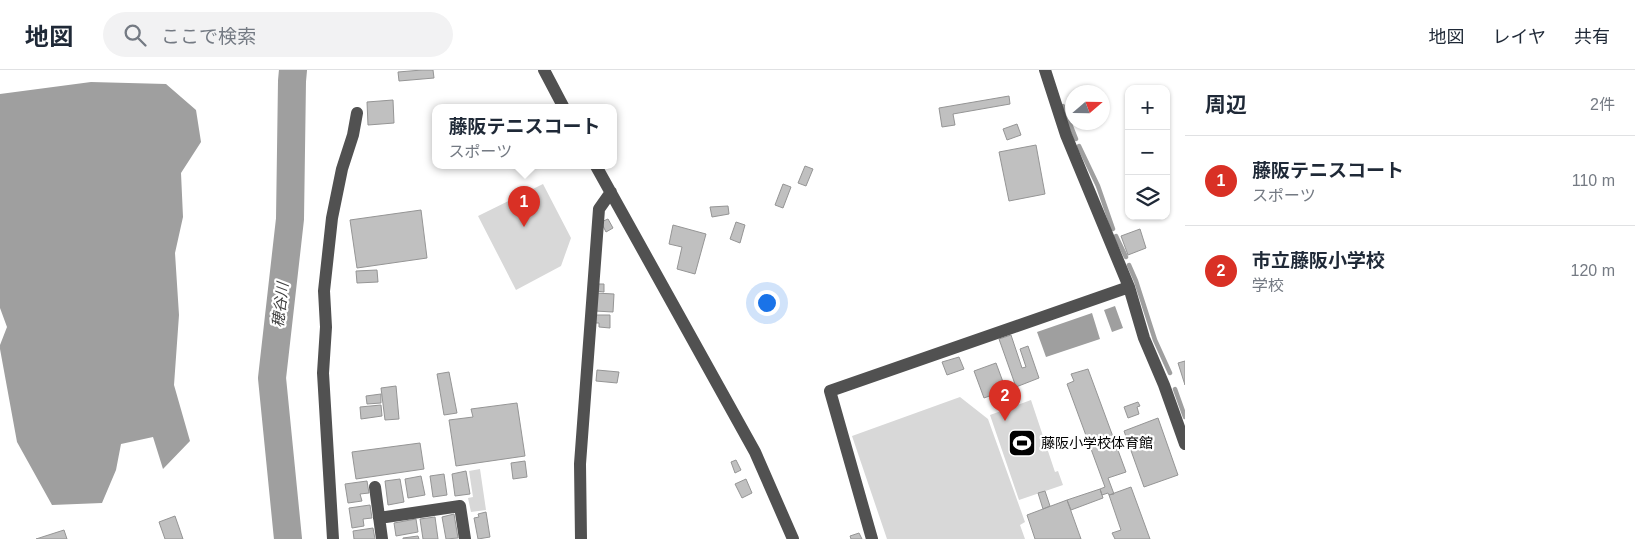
<!DOCTYPE html>
<html lang="ja">
<head>
<meta charset="utf-8">
<style>
	body { margin:0; font-family:Arial,"Noto Sans JP",sans-serif; background:#f2f2f3; color:#1f2937 }
	.controls { position:absolute; right:15px; top:15px; display:grid; overflow:hidden; border-radius:10px; box-shadow:0 1px 4px #0004 }
	.controls button { width:45px; height:45px; display:grid; place-items:center; padding:0; border:0; border-bottom:1px solid #e0e1e3; background:#fff; color:#1f2937; font:25px sans-serif }
	.compass { position:absolute; left:1065px; top:15px; width:45px; height:45px; border-radius:50%; background:#fff; box-shadow:0 1px 4px #0004; rotate:70deg }
	.you { position:absolute; left:766px; top:232px; width:18px; height:18px; margin:-12px; border:4px solid #fff; border-radius:50%; background:#1a73e8; box-shadow:0 0 0 8px #1a73e833 }
	.badge { display:grid; place-items:center; width:32px; height:32px; border-radius:50%; background:#d93025; color:#fff; font-size:16px; font-weight:700 }
	.pin { position:absolute; translate:-50% -41px; filter:drop-shadow(0 1px 2px #0008) }
	.pin::after { content:''; position:absolute; top:26px; width:18px; height:15px; background:inherit; clip-path:polygon(0 0,100% 0,50% 100%) }
	.popup { position:absolute; left:432px; top:34px; width:185px; height:65px; box-sizing:border-box; display:grid; place-content:center; border-radius:10px; background:#fff; filter:drop-shadow(0 1px 4px #0005); font-size:16px; white-space:nowrap; color:#747a83 }
	.popup b { font-size:19px; color:#1f2937 }
	.popup::after { content:''; position:absolute; left:50%; top:100%; margin-left:-10px; border:10px solid transparent; border-top-color:#fff }
	.list { margin:0; padding:0; list-style:none }
	h2 { display:flex; justify-content:space-between; align-items:center; height:65px; margin:0; padding:0 20px; font-size:21px }
	h2 small { font-size:16px; font-weight:400; color:#747a83 }
	.list li { display:grid; grid-template-columns:32px 1fr auto; gap:15px; align-items:center; box-sizing:border-box; height:90px; padding:0 20px; border-top:1px solid #e0e1e3 }
	.list b { display:block; font-size:19px; white-space:nowrap }
	.list p { margin:0; font-size:16px; white-space:nowrap; color:#747a83 }
	.list em { font-size:16px; font-style:normal; color:#747a83 }
	.icon { flex:none; width:28px; height:28px; fill:none; stroke:currentColor; stroke-width:2; stroke-linecap:round; stroke-linejoin:round }
	.map { position:relative; flex:none; width:1185px; height:469px; overflow:hidden }
	header { display:flex; align-items:center; gap:30px; box-sizing:border-box; height:70px; padding:0 25px; background:#fff; border-bottom:1px solid #e0e1e3 }
	header strong { font-size:24px }
	nav { display:flex; gap:28px; margin-inline-start:auto; font-size:18px }
	.search { width:350px; height:45px; background:#f2f2f3; display:flex; align-items:center; gap:12px; box-sizing:border-box; padding:0 18px; border-radius:28px; color:#747a83; font-size:19px }
	main { display:flex }
	aside { flex:1; background:#fff }
	.map>svg:first-child { display:block }
</style>
</head>
<body>
<header>
<strong>地図</strong>
<div class="search"><svg class="icon" aria-label="search" viewBox="0 0 24 24"><circle cx="10" cy="10" r="6"/><path d="M15 15l6 6"/></svg>ここで検索</div>
<nav><a>地図</a><a>レイヤ</a><a>共有</a></nav>
</header>
<main>
<div class="map">
<svg width="1185" height="469" viewBox="0 0 1185 469">
	<rect width="100%" height="100%" fill="#fff"/>
	<path fill="#d8d8d8" d="M543 114 571 168 561 196 516 220 478 146Z
		M960 327 988 349 1025 452 1020 455 1025 469H887L852 366Z
		M1031 330 1055 402 1058 401 1063 415 1019 430 990 345Z
		M480 399 486 440 471 442 468 428 473 427 469 401Z"/>
	<path fill="#9f9f9f" d="M91 12 166 14 196 40 201 72 181 103 183 147 175 183 179 245 174 315 190 371 163 399 153 367 121 374 116 400 102 433 52 435 17 372 0 279V275L7 257 0 238V24Z
		M1115 236 1123 258 1112 262 1104 240Z
		M1092 243 1100 269 1046 287 1037 262Z"/>
	<g fill="none" stroke-linecap="round" stroke-linejoin="round">
		<path stroke="#9f9f9f" stroke-width="4.5" d="M1063 36 1076 69
			M1079 76 1098 116 1113 159
			M1116 166 1126 187
			M1129 195 1136 211 1155 270 1170 303
			M1175 319 1185 347"/>
		<path stroke="#9f9f9f" stroke-width="28" d="M288 469 272 308 290 149 292 11 293 0"/>
	</g>
	<path fill="#c0c0c0" stroke="#959595" d="M422 0H433L434 8 399 11 398 2Z
		M1009 26 1010 34 953 44 955 55 942 57 939 38Z
		M393 30 394 53 368 55 367 32Z
		M1017 54 1021 65 1007 70 1003 59Z
		M1036 75 1045 124 1009 131 999 82Z
		M518 96H536L523 103Z
		M805 96 813 99 806 116 798 113Z
		M783 114 791 117 783 138 775 135Z
		M728 136 729 144 712 147 710 137Z
		M421 140 427 188 357 198 350 150Z
		M608 149 613 158 606 162 601 152Z
		M736 152 745 155 740 173 730 169Z
		M673 155 706 164 695 204 677 199 682 177 669 174Z
		M1140 159 1146 178 1128 185 1121 166Z
		M377 200 378 212 357 213 356 201Z
		M596 214H604V222L596 221Z
		M596 223 614 224 613 242 595 241Z
		M594 245H610V258L599 257V253H594Z
		M1011 265 1022 298 1026 297 1020 279 1028 276 1039 308 1016 317 999 269Z
		M959 287 964 299 947 305 942 292Z
		M1185 291V315L1178 293Z
		M996 293 1006 320 984 328 974 301Z
		M1088 299 1126 402 1108 408 1114 424 1109 425 1108 423 1102 425 1100 419 1105 417 1067 314 1074 311 1071 304Z
		M597 300 619 302 617 313 596 311Z
		M449 302 457 343 444 345 437 304Z
		M396 316 399 349 385 350 381 318Z
		M381 324V333L367 334 366 326Z
		M1138 332 1140 336 1137 337 1139 344 1128 348 1124 337Z
		M517 333 525 386 456 396 449 350 473 347 471 339Z
		M381 335 382 346 361 349 360 337Z
		M1158 348 1178 405 1144 417 1124 361Z
		M420 373 424 399 356 409 352 382Z
		M736 390 741 400 735 403 731 392Z
		M525 391 527 407 513 409 511 393Z
		M466 401 470 424 455 426 452 404Z
		M444 404 447 425 433 427 430 406Z
		M421 406 425 425 408 428 405 409Z
		M400 409 404 432 388 435 385 411Z
		M746 409 752 423 742 428 735 414Z
		M367 411 369 423 360 424 362 431 348 433 345 414Z
		M1131 417 1150 469H1115L1112 463 1121 460 1109 425Z
		M1100 419 1103 428 1071 440 1067 430Z
		M1045 421 1050 436 1043 439 1038 423Z
		M1067 430 1081 469H1035L1027 445Z
		M370 435 372 448 363 449 364 456 352 458 349 438Z
		M486 442 490 467 478 469 474 448 479 447 478 444Z
		M454 444 458 468 446 469 442 447Z
		M175 446 183 469H165L159 452Z
		M435 447 438 469H423L420 449Z
		M416 449 418 462 396 466 394 453Z
		M373 458 375 469H354L353 461Z
		M64 460 67 469H36Z
		M859 463 862 469H851L850 466Z
		M418 466 419 469H403V468Z"/>
	<g fill="none" stroke-linecap="round" stroke-linejoin="round">
		<path stroke="#515151" stroke-width="12" d="M544 0 564 38
			M1045 0 1066 65 1129 217 1144 268 1164 315 1185 374
			M596 96 755 382 793 469
			M375 417 382 469
			M379 448 460 436 465 469
			M333 469 323 303 326 257 324 221 332 148 342 99 353 65 357 43
			M581 469 580 394 599 139 611 122
			M872 469 830 321 1129 217"/>
	</g>
	<defs>
		<g id="stadium-square" transform="scale(1.4375)"><rect x="-9" y="-9" width="18" height="18" rx="4" fill="#000" stroke="#fff"/><path d="M0-5a6.5 5 0 1 0 0 10a6.5 5 0 1 0 0-10ZM-3.5-1.8h7v3.6h-7Z" fill="#fff"/></g>
	</defs>
	<g fill-rule="evenodd">
		<use href="#stadium-square" x="1022" y="373"/>
	</g>
	<g text-anchor="middle" dominant-baseline="central" stroke-width="4.5" stroke-linejoin="round" paint-order="stroke">
		<g font-size="14" fill="#000" stroke="#fff" text-anchor="start">
			<text x="1041" y="373">藤阪小学校体育館</text>
		</g>
		<g font-size="15" font-style="italic" fill="#404040" stroke="#fff">
			<text transform="translate(280 235) rotate(-83)">穂谷川</text>
		</g>
	</g>
</svg>
<div class="controls">
<button>+</button>
<button>−</button>
<button><svg class="icon" aria-label="layers" viewBox="0 0 24 24"><path d="M12 4l9 5-9 5-9-5zM3 14l9 5 9-5"/></svg></button>
</div>
<svg class="compass" viewBox="-18 -18 36 36"><path d="M0-13l5 13h-10z" fill="#e53935"/><path d="M0 13l5-13h-10z" fill="#747a83"/></svg>
<div class="you"></div>
<div class="pin badge" style="left:524px;top:157px">1</div>
<div class="popup"><b>藤阪テニスコート</b>スポーツ</div>
<div class="pin badge" style="left:1005px;top:351px">2</div>
</div>
<aside>
<h2>周辺<small>2件</small></h2>
<ul class="list">
<li><span class="badge">1</span><div><b>藤阪テニスコート</b><p>スポーツ</p></div><em>110 m</em></li>
<li><span class="badge">2</span><div><b>市立藤阪小学校</b><p>学校</p></div><em>120 m</em></li>
</ul>
</aside>
</main>
</body>
</html>
